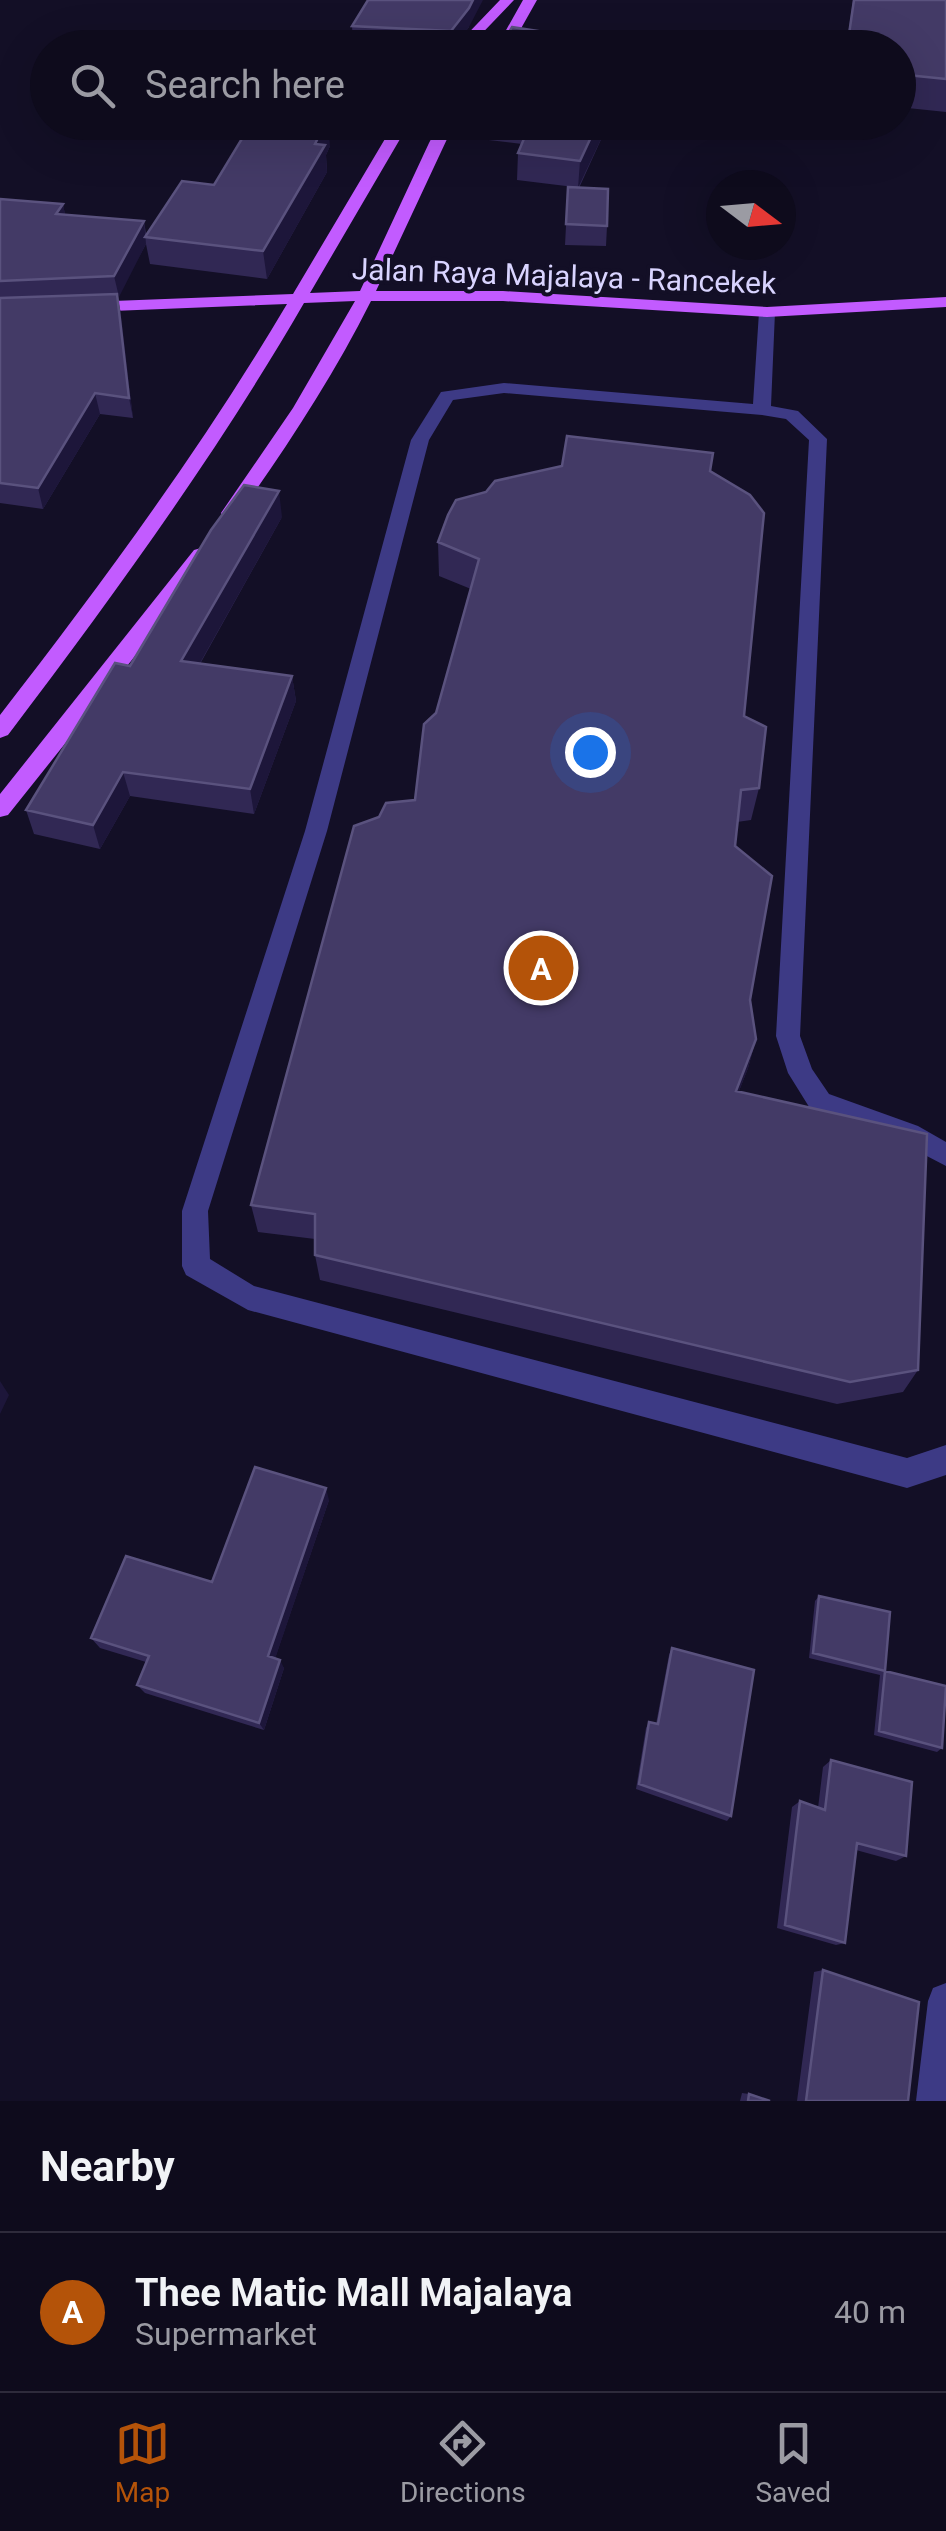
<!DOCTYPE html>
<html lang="en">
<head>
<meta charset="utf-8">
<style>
	body { margin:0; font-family:Roboto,sans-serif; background:#171425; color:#f1f3f6 }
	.compass { position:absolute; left:706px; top:170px; width:90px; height:90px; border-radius:50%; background:#0e0b1c; box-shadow:0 10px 40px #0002; rotate:106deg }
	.you { position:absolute; left:590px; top:752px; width:35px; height:35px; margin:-25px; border:8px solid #fff; border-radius:50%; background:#1a73e8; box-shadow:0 0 0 15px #1a73e833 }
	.badge { display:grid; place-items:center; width:65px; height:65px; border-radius:50%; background:#b45309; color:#fff; font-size:32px; font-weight:700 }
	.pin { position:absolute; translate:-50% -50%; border:5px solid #fff; box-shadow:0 2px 10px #0006 }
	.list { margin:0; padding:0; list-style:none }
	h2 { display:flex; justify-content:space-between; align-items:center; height:130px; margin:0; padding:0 40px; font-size:42px }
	h2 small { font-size:32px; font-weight:400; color:#9b9ba3 }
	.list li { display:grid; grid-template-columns:65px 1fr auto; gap:30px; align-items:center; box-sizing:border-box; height:160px; padding:0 40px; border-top:2px solid #2e2b3b }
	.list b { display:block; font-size:38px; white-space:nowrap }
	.list p { margin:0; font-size:32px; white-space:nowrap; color:#9b9ba3 }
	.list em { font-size:32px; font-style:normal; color:#9b9ba3 }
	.icon { flex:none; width:55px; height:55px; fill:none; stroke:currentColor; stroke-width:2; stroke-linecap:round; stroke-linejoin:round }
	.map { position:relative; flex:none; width:946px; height:2101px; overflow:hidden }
	.search { position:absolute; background:#0e0b1c; box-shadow:0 10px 40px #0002; left:30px; right:30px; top:30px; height:110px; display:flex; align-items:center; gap:25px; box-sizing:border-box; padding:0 35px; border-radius:55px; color:#9b9ba3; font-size:38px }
	.sheet { height:290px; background:#0e0b1c }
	nav { display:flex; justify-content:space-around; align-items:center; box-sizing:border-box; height:140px; border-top:2px solid #2e2b3b; background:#0e0b1c; font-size:28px; color:#9b9ba3 }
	nav a { display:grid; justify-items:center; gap:5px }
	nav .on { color:#b45309 }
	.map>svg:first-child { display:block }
</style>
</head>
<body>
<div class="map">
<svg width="946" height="2101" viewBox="0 0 946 2101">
	<rect width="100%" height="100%" fill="#130f26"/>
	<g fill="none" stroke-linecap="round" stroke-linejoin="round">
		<path fill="#3d3a85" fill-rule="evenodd" d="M767 307 775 312 771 406 798 411 827 439 800 1036 812 1069 829 1094 918 1126 946 1142V1166L900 1142 811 1110 788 1073 776 1036 809 440 786 419 762 415 504 393 453 400 429 440 327 831 208 1211 210 1259 254 1286 907 1458 946 1445V1475L907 1488 248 1310 186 1275 182 1266V1211L305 831 411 440 441 392 504 383 753 404 759 312Z
			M946 1983V2101H916L928 2001 933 1988Z"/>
		<path fill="#c25bff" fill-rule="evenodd" d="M500 0H514L468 48H454Z
			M523 0H537L510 48H496Z
			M395 122H410L310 293 360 291 429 143 440 122H455L376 291H503L767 307 946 297V307L767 317 503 301H371C333 377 286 448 237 517H223L221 513 293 408 355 301 304 303C216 455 114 595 8 735L0 738V715C103 582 201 449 287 304L87 312 79 307 87 302 293 294Z
			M201 548 211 554 147 641 8 815 0 817V794L194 550Z"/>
	</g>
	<path fill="#312854" d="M853 0H946V112L898 107V48H846Z
		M352 26 469 27 453 48H403L353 45Z
		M463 122H609L579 188 607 226 606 246 565 245 568 187H574L517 180 518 153 522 144 463 137Z
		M330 146 326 155 327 172 267 279 150 264 146 244 117 297 133 418 100 414 43 509 0 503V199L63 204 65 215 144 221 146 234 214 185Z
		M711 471 744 716 759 788 751 820 737 822 735 846 750 1000 756 1039 748 1068 739 1091 918 1370 903 1392 837 1404 320 1280 315 1255V1239L258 1232 251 1205 379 817 415 800 436 713 471 589 439 576 438 542Z
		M282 517 200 664 292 676 296 701 254 814 130 796 100 849 34 834 26 810 130 666Z
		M329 1500 275 1658 284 1668 264 1730 145 1693 137 1685 146 1662 100 1648 91 1638 212 1582Z
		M819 1596 885 1671 942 1748 937 1752 874 1735 880 1675 809 1658 815 1601Z
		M672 1648 731 1816 727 1821 636 1789 646 1728 649 1722 656 1724 669 1655Z
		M831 1760 906 1856 896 1861 856 1850 845 1943 836 1945 777 1928 792 1807 800 1801 818 1808 823 1767Z
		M823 1970 908 2101H797L814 1972Z
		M742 2093 749 2094 770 2101H740Z"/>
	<path fill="#1d163a" d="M473 0H483L469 27 453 48H451V31Z
		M326 122H328L330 146 326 155 327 172 267 279 263 251Z
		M598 122H609L578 188 580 161Z
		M63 204 67 224 56 214Z
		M144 221 146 244 119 297 114 276Z
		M117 294 121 314 133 418 129 398Z
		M95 393 100 414 43 509 38 488Z
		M279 491 282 517 187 686 181 661Z
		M292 676 296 701 254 814 250 789Z
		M123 772 130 796 100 849 93 825Z
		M756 1039 748 1068 728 1119 736 1091Z
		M0 1381 9 1395 0 1414Z
		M326 1488 329 1500 273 1665 268 1656Z
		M280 1660 284 1668 264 1730 259 1723Z"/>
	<path fill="#433a66" stroke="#5a527e" stroke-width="2.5" d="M368 0H473L469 8 451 31 352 26Z
		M854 0H946V79L898 74V48H847Z
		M512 27 583 38 576 48H500Z
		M252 122H326L315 144 325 145 263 251 145 237 182 181 214 185Z
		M531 122H598L580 161 518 153Z
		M568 187 608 189 607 226 566 224Z
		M0 199 63 204 56 214 144 221 114 276 0 281Z
		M117 294 129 398 95 393 38 488 0 483V298Z
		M567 436 713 453 710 471 750 495 764 513 744 716 766 727 759 788 741 790 735 846 772 876 750 1000 756 1039 736 1091 927 1134 918 1370 850 1382 315 1255V1214L251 1205 354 826 379 817 386 803 415 800 424 724 436 713 479 559 438 542 448 515 456 500 486 492 495 481 562 466Z
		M244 485 279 491 181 661 292 676 250 789 123 772 93 825 26 810 115 663 130 666 211 530Z
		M255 1467 326 1488 268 1656 280 1660 259 1723 137 1685 149 1656 91 1638 126 1556 212 1582Z
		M819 1596 890 1612 885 1671 813 1653Z
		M672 1648 754 1670 731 1816 639 1784 649 1722 658 1724Z
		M885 1671 946 1686 942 1748 879 1731Z
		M831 1760 912 1782 906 1856 857 1843 845 1943 785 1925 800 1801 825 1810Z
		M823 1970 919 2002 908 2101H806Z
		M749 2094 770 2101H748Z"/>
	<g text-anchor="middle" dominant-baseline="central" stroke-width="8" stroke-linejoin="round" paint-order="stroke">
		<g font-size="30" fill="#d9d4ff" stroke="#130f26">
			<text transform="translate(564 276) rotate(2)">Jalan Raya Majalaya - Rancekek</text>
		</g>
	</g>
</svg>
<svg class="compass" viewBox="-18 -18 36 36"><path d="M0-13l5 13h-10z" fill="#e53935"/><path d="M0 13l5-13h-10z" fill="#9b9ba3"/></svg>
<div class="you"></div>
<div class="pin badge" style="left:541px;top:968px">A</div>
<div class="search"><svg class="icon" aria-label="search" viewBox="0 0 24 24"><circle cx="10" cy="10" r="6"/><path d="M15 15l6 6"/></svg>Search here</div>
</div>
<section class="sheet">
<h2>Nearby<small></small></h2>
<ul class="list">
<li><span class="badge">A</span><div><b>Thee Matic Mall Majalaya</b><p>Supermarket</p></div><em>40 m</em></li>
</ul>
</section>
<nav>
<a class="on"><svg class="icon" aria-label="map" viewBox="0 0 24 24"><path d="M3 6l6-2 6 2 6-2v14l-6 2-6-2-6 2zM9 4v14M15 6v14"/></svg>Map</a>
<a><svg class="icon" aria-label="directions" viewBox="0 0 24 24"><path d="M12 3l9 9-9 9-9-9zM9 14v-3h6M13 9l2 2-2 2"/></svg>Directions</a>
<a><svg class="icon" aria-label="saved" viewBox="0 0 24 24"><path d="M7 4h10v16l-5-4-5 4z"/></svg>Saved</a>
</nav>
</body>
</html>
